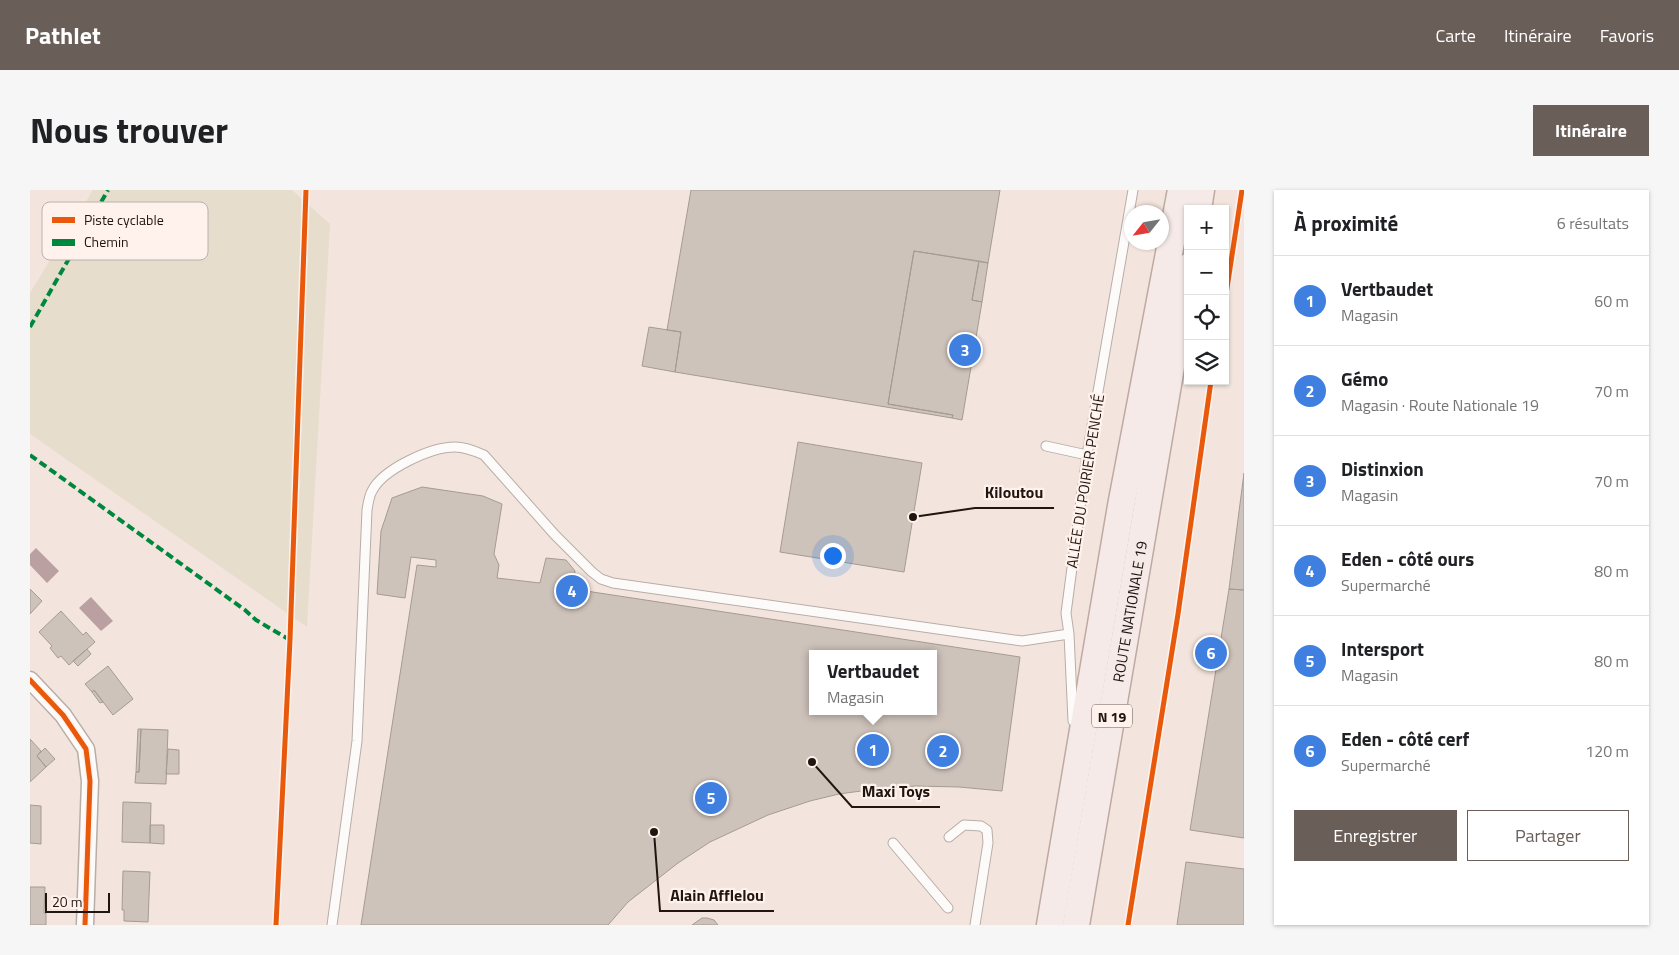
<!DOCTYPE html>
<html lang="fr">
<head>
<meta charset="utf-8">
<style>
	body { margin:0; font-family:"Titillium Web",sans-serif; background:#f6f6f6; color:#202124 }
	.controls { position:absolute; right:15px; top:15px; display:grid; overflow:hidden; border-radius:0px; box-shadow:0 1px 4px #0004 }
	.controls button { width:45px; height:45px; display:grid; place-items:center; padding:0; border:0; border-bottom:1px solid #e0e0e0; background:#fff; color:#202124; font:25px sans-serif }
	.compass { position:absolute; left:1094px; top:15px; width:45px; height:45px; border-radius:50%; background:#fff; box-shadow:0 1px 4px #0004; rotate:239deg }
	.scale { position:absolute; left:15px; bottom:12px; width:65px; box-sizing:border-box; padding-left:5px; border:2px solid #201510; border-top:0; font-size:14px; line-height:18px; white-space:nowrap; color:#201510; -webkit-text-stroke:4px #fff2ec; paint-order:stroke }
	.you { position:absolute; left:802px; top:365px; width:18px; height:18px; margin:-12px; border:4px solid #fff; border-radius:50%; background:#1a73e8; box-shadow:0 0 0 8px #1a73e833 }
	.badge { display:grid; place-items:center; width:32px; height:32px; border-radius:50%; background:#6a5e58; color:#fff; font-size:16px; font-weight:700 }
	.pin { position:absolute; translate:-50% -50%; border:2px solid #fff; box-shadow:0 1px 5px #0006 }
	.popup { position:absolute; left:779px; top:460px; width:128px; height:65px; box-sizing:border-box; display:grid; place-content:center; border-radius:0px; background:#fff; filter:drop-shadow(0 1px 4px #0005); font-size:16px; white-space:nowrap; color:#757577 }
	.popup b { font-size:19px; color:#202124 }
	.popup::after { content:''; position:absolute; left:50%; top:100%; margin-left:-10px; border:10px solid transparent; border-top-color:#fff }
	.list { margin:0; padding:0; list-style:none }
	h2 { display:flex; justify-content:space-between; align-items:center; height:65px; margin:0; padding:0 20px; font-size:21px }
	h2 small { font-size:16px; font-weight:400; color:#757577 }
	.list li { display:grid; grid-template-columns:32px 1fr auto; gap:15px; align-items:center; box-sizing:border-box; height:90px; padding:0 20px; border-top:1px solid #e0e0e0 }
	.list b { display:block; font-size:19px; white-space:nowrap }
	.list p { margin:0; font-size:16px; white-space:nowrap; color:#757577 }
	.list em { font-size:16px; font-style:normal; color:#757577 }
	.actions { display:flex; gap:10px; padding:15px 20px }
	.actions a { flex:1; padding:11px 0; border:1px solid #6a5e58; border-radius:0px; text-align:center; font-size:18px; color:#6a5e58 }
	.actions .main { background:#6a5e58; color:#fff }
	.icon { flex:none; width:28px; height:28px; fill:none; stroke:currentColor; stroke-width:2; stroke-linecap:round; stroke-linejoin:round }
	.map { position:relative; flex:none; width:1214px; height:735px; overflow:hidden; border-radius:0px }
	header { display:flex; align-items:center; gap:30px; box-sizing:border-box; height:70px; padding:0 25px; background:#6a5e58; color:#fff }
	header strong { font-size:24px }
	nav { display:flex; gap:28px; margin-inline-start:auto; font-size:18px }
	.intro { display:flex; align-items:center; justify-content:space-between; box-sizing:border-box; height:120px; padding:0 30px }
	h1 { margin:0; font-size:35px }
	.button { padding:12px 22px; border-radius:0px; background:#6a5e58; color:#fff; font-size:18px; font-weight:700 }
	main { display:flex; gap:30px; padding:0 30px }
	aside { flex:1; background:#fff; border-radius:0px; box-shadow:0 1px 4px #0004 }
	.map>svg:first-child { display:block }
</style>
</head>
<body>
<header>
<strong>Pathlet</strong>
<nav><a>Carte</a><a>Itinéraire</a><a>Favoris</a></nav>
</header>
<div class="intro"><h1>Nous trouver</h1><a class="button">Itinéraire</a></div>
<main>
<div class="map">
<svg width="1214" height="735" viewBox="0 0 1214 735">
	<rect width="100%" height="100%" fill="#f3e5dd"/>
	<path fill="#e6ddcc" d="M63 0H262L300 34 277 437 0 244V103Z"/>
	<path fill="#bba0a2" d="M6 358 29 381 17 393 0 375V364Z
		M61 407 83 431 71 441 49 418Z"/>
	<path fill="#cec3bb" stroke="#a59b93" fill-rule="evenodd" d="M661 0H970L958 73 884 61 858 214 923 225 922 228 645 182 651 142 637 140Z
		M884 61 949 71 942 110 952 112 932 230 922 228 923 225 858 214Z
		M949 71 958 73 952 112 942 110Z
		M619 137 651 142 645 182 612 176Z
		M768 252 892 273 874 382 750 362Z
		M1214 283V400L1199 399Z
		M392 297 453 306 472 314 464 364 469 375 467 388 510 393 516 368 536 370 545 381 543 399 990 467 972 601 929 597 887 596 853 598 809 604 780 611 738 625 680 652 648 673 598 712 578 735H331L387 375 406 377V370L381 367 375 408 347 404 351 341 362 308ZM783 464H903V521H783Z
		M0 399 12 411 0 424Z
		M1199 399 1214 400V648L1160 640Z
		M31 421 53 445 56 442 65 452 39 475 31 466 28 468 20 458 22 456 9 442Z
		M57 459 61 464 48 476 43 471Z
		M78 476 103 509 83 525 64 500 62 502 55 494Z
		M64 500 73 512 70 513 62 502Z
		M108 539H111L109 582H106Z
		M111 539 138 540 136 594 105 593 106 582H109Z
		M0 549 11 561 7 566 16 577 0 592Z
		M15 558 25 569 16 577 7 566Z
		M138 559 149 560V584H136Z
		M93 612 121 613 120 653 92 652Z
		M0 615 11 616V654L0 653Z
		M120 635H134V654L120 653Z
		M1156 672 1214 679V735H1147Z
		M93 681 120 682 118 732 94 731V720H92Z
		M0 697H15L14 723H16V735H0Z
		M672 728H677L684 730 688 735H662Z"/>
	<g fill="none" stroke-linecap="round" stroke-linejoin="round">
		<g stroke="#b8ada7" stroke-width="11">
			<path id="service" d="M1016 256 1057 265
				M1043 531 1039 444 1036 423 1057 265 1103 0
				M919 647 934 635 951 636 957 640 958 653 945 735
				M863 653 918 718
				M302 735 327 551 337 320C338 314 339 306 342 301 353 279 401 257 425 257 435 257 445 261 454 265L525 345 562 382 571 389 583 393 992 451 1039 444"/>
		</g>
		<g stroke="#b8ada7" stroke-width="19">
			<path id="minor" d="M0 490 33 525 56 559 60 591 55 735"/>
		</g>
		<g stroke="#bea9a3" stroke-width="29">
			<g id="primary">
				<path d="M1168 19 1171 0"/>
				<path d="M1020 735 1091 316 1151 0"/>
				<path id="s1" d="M1046 735 1158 77"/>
			</g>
		</g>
		<use href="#service" stroke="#fdfbfa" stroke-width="9"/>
		<use href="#minor" stroke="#fdfbfa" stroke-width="16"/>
		<use href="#primary" stroke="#f5eae8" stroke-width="26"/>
		<path stroke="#00873e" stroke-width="4" stroke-dasharray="8 4" stroke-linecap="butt" d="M0 137 78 0
			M0 265 215 420 226 430 260 450"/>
		<g stroke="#fff2ec" stroke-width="8">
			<path id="cycleway" d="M1195 111 1212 0
				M0 490 33 525 56 559 60 591 55 735
				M246 735 260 450 276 0
				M1098 735 1148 424 1181 191"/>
		</g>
		<use href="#cycleway" stroke="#e8590c" stroke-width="5"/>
	</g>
	<g text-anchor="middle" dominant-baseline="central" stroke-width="4.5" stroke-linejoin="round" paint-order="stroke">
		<rect fill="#fff2ec" stroke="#635752" stroke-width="1" x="1062" y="514.5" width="40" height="23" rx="4"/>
		<g font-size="14" font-weight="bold" fill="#201510">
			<text x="1082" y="526">N 19</text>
		</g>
		<g font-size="15" fill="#201510" stroke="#fff2ec">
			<text transform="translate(1055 291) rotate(-81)">ALLÉE DU POIRIER PENCHÉ</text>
			<text stroke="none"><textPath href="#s1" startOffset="318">ROUTE NATIONALE 19</textPath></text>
		</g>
	</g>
	<rect x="12" y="12" width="166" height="58" rx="8" fill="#fff2ec" stroke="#bcb0aa" stroke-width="1"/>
	<rect x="22" y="27" width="23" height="6" fill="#e8590c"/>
	<rect x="22" y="49" width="23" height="7" fill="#00873e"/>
	<g font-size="14" fill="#201510">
		<text x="54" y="35">Piste cyclable</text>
		<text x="54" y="57">Chemin</text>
	</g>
	<path fill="none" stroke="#201510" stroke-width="2" d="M883 327L945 318H1024M782 572L822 617H910M624 642L630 721H744"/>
	<g fill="#201510" stroke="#fff2ec" stroke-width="2">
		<circle cx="883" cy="327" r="5"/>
		<circle cx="782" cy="572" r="5"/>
		<circle cx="624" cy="642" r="5"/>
	</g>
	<g font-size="16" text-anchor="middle" font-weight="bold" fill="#201510" stroke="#fff2ec" stroke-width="4.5" stroke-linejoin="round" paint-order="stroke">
		<text x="984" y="308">Kiloutou</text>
		<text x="866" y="607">Maxi Toys</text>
		<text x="687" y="711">Alain Afflelou</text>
	</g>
</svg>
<div class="controls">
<button>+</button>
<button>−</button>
<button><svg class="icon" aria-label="locate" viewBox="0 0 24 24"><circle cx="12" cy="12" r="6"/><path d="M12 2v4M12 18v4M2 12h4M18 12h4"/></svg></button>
<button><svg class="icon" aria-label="layers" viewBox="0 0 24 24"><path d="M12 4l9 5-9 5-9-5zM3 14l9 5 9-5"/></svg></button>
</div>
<svg class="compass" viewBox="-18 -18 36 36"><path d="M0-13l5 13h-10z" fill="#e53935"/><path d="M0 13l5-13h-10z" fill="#757577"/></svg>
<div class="scale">20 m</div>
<div class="you"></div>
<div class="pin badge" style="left:843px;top:560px;background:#3f7fe0">1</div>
<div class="popup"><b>Vertbaudet</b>Magasin</div>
<div class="pin badge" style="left:913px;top:561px;background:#3f7fe0">2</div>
<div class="pin badge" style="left:935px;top:160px;background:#3f7fe0">3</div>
<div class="pin badge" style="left:542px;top:401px;background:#3f7fe0">4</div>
<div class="pin badge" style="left:681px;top:608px;background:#3f7fe0">5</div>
<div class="pin badge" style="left:1181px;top:463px;background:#3f7fe0">6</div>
</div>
<aside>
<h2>À proximité<small>6 résultats</small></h2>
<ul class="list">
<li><span class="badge" style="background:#3f7fe0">1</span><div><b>Vertbaudet</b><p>Magasin</p></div><em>60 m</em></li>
<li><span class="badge" style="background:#3f7fe0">2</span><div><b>Gémo</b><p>Magasin · Route Nationale 19</p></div><em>70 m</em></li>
<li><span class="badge" style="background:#3f7fe0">3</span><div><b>Distinxion</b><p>Magasin</p></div><em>70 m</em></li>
<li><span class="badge" style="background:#3f7fe0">4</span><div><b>Eden - côté ours</b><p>Supermarché</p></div><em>80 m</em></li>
<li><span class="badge" style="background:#3f7fe0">5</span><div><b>Intersport</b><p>Magasin</p></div><em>80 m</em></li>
<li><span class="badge" style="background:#3f7fe0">6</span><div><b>Eden - côté cerf</b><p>Supermarché</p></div><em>120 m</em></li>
</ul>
<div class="actions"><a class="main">Enregistrer</a><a>Partager</a></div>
</aside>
</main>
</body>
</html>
